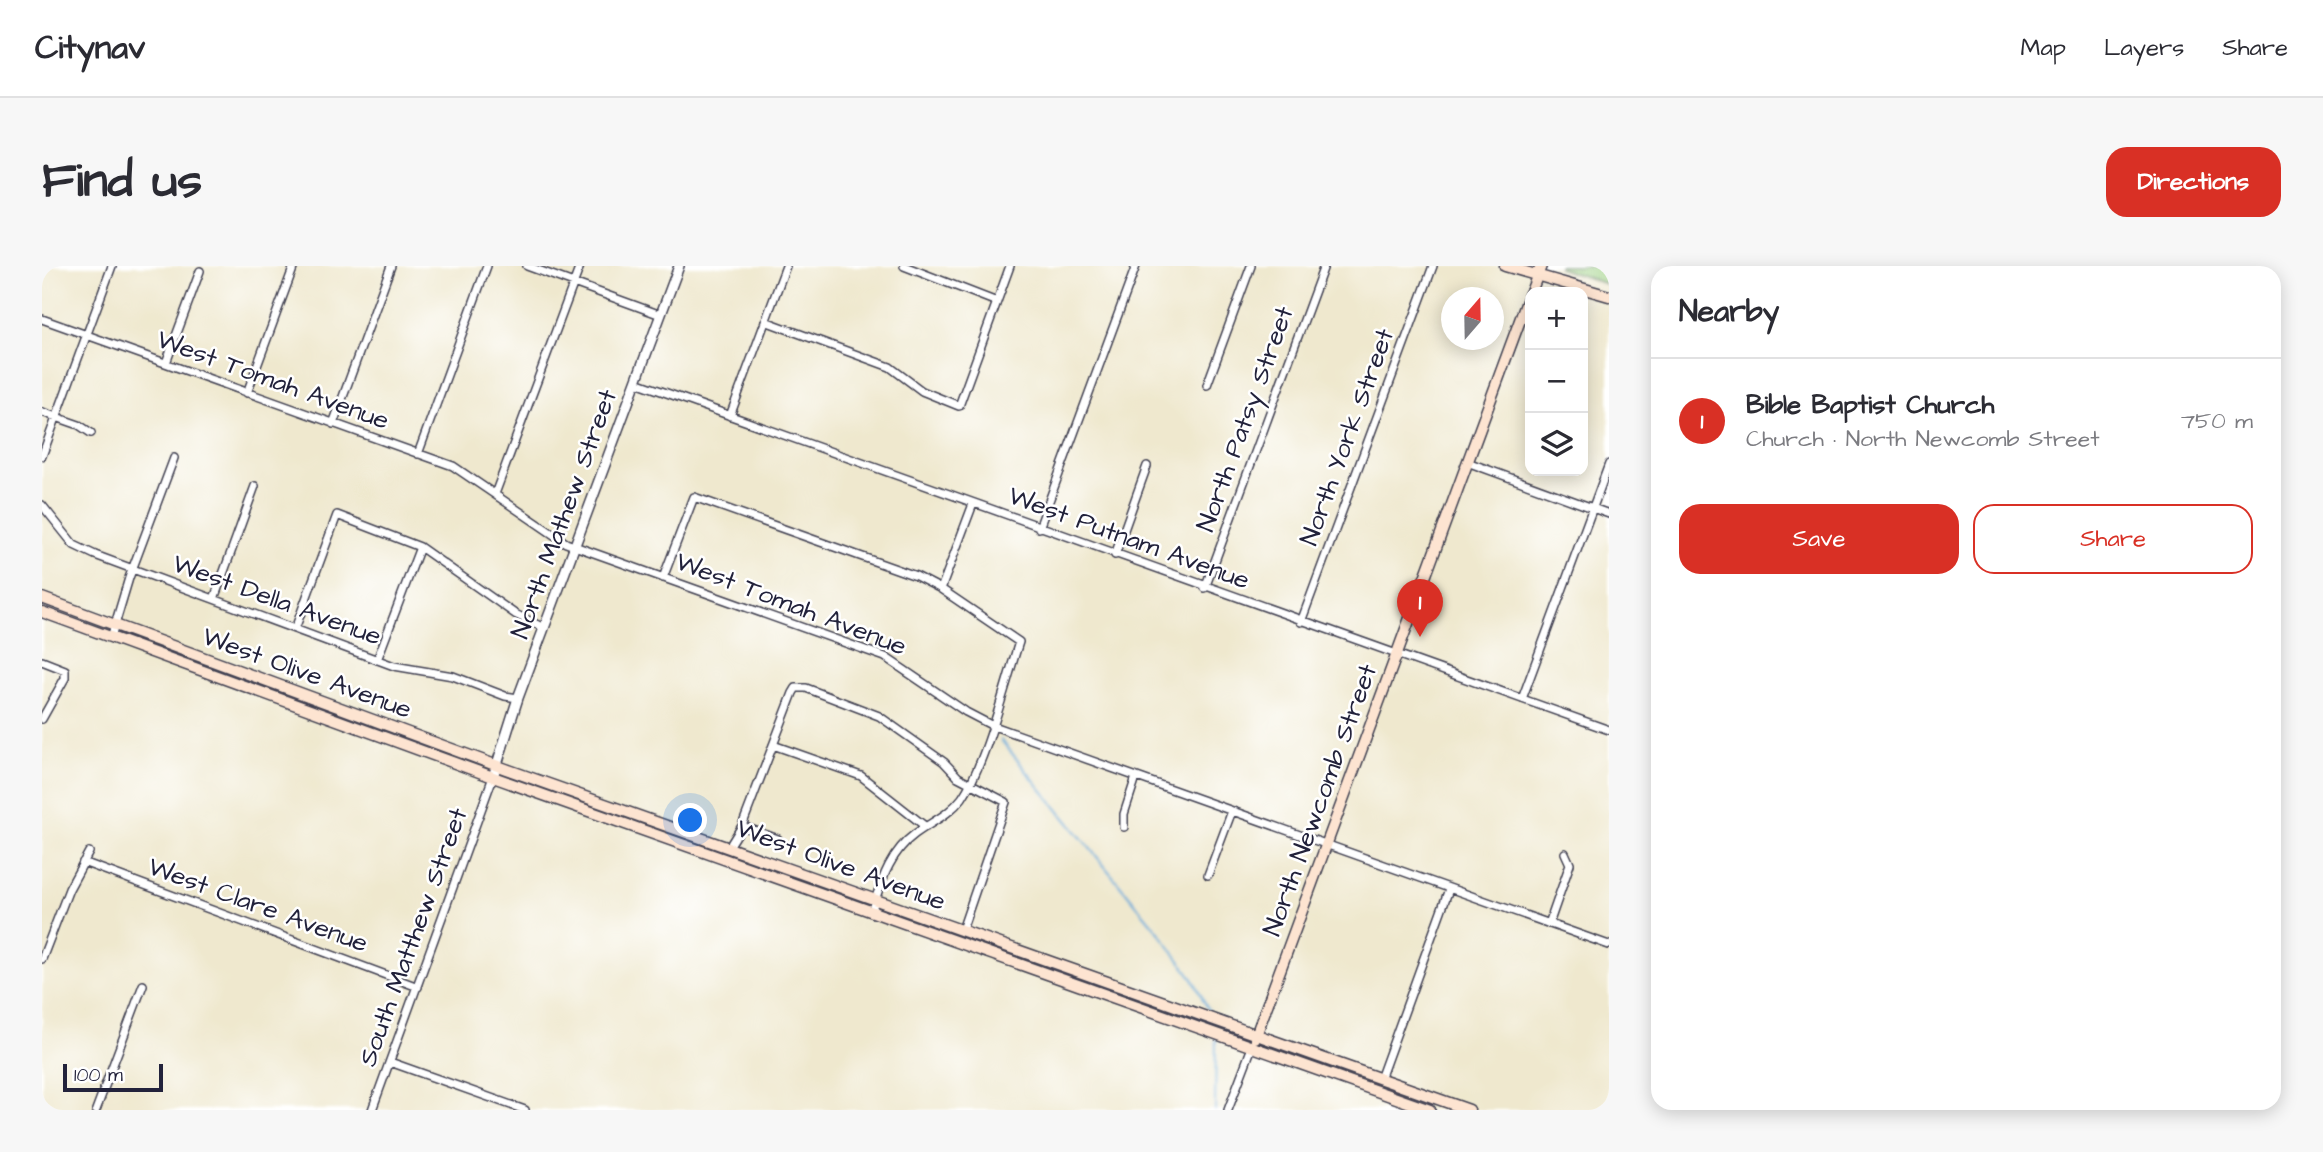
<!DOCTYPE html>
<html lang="en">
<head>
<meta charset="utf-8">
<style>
	body { margin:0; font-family:"Architects Daughter",sans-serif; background:#f7f7f7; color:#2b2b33 }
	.controls { position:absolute; right:21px; top:21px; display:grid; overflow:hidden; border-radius:14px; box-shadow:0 4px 18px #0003 }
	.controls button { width:63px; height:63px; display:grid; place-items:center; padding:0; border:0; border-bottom:2px solid #e1e1e2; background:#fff; color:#2b2b33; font:35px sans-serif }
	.compass { position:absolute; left:1399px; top:21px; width:63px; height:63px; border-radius:50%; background:#fff; box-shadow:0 4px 18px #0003; rotate:20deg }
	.scale { position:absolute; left:21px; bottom:18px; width:100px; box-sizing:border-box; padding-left:7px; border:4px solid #22223b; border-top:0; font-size:19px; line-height:24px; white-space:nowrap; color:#22223b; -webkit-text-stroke:5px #fff; paint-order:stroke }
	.you { position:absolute; left:649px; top:555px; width:24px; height:24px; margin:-18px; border:5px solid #fff; border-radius:50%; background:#1a73e8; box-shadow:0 0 0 10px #1a73e833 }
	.badge { display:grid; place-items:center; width:46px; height:46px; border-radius:50%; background:#d93025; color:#fff; font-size:23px; font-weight:700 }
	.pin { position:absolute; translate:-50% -58px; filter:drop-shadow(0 2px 4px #0008) }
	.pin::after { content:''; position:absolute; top:37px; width:24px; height:21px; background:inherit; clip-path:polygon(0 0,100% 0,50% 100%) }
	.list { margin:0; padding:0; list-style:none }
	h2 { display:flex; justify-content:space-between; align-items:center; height:91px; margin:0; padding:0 28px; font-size:30px }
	h2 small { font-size:23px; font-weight:400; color:#7c7c81 }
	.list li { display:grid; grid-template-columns:46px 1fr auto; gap:21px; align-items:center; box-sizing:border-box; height:126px; padding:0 28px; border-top:2px solid #e1e1e2 }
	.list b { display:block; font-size:26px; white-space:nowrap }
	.list p { margin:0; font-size:23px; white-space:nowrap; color:#7c7c81 }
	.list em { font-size:23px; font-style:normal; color:#7c7c81 }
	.actions { display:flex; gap:14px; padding:21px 28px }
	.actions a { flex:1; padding:16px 0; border:2px solid #d93025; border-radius:21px; text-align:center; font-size:24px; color:#d93025 }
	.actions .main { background:#d93025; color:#fff }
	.icon { flex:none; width:38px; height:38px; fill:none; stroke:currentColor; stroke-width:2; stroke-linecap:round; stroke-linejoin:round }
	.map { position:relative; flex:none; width:1567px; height:844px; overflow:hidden; border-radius:21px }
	header { display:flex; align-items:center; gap:42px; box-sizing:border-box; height:98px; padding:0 35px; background:#fff; border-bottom:2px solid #e1e1e2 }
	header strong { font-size:33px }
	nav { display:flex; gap:38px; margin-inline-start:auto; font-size:24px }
	.intro { display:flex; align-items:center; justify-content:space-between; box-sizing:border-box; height:168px; padding:0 42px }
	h1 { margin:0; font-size:49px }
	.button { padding:18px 32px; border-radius:21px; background:#d93025; color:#fff; font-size:24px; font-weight:700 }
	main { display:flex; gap:42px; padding:0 42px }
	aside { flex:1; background:#fff; border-radius:21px; box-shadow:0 4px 18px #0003 }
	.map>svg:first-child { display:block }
</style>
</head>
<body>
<header>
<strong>Citynav</strong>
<nav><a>Map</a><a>Layers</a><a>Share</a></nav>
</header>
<div class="intro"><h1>Find us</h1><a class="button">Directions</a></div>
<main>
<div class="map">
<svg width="1567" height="844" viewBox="0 0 1567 844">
	<rect width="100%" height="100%" fill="#fff"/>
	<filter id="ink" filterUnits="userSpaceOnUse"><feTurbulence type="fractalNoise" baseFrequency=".0143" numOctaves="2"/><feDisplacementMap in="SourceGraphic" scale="14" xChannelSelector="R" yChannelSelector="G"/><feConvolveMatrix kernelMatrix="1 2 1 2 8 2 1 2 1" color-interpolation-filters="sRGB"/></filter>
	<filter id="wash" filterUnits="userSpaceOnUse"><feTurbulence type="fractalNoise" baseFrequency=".00686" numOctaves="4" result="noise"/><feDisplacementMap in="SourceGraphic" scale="28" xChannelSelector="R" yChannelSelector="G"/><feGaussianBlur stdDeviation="1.57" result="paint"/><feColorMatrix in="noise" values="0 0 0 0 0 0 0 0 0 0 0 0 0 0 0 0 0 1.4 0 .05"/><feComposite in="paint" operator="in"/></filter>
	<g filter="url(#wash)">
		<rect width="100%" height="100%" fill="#efe8ce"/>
		<path fill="#99cd7d" stroke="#5e785c" stroke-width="2" d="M1517 0H1567V19L1517 2Z"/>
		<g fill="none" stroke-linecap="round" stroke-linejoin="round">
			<path stroke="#65a9da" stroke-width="2" d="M959 474 1120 670 1150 711 1169 749
				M1173 844 1174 772"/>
		</g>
	</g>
	<g filter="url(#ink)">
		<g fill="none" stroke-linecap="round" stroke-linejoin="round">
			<g stroke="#414051" stroke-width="10">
				<path id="minor" d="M485 0 619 49
					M862 0 955 36
					M0 53 411 200 524 277 843 391 924 446 949 459 1567 679
					M723 55 848 101 880 125 917 140 968 0
					M124 97 158 5
					M594 116 1567 464
					M1165 119 1209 0
					M205 127 252 0
					M0 146 37 159 49 167
					M688 150 744 0
					M291 158 349 0
					M376 188 445 0
					M0 190 70 0
					M1425 196 1567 248
					M453 228 538 0
					M0 239 32 279 53 289 352 400 411 410 463 430 476 432
					M997 262 1094 0
					M1073 289 1105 200
					M621 312 652 231 874 310 899 323 977 376C963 419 944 497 920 532 907 549 889 556 873 568 847 587 839 617 829 646
					M1163 322 1282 0
					M899 323 931 238
					M172 333 213 220
					M1259 356 1391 0
					M253 363 295 249 378 281 473 348 502 362
					M69 372 87 312 132 192
					M335 394 378 281
					M0 395 23 404V412L0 453
					M1480 433 1567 198
					M731 479 819 510 884 561
					M700 560 736 573
					M1082 561V548L1094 511
					M687 581 700 560 751 427 754 422H764L837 450 902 496 916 511 964 536 920 664
					M41 596 376 721
					M1166 609 1190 545
					M1507 658 1528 598 1523 587
					M0 693 27 623 47 586
					M348 796 483 844
					M1338 813 1407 623
					M54 844 101 719
					M330 844 451 511
					M1186 844 1210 781"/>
			</g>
			<g stroke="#414051" stroke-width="12">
				<path id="tertiary" d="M451 511 476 432 637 0"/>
			</g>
			<g stroke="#414051" stroke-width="13">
				<path id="secondary" d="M1463 0 1567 30
					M1489 26 1499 0
					M0 332 464 503 1427 844
					M0 346 451 511 1388 844
					M1213 772 1488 27"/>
			</g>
			<use href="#minor" stroke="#fff" stroke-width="7"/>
			<use href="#tertiary" stroke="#fff" stroke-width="9"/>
			<use href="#secondary" stroke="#fde4d1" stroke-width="10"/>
		</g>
	</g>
	<g text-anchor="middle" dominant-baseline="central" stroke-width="5" stroke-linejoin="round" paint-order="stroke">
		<g font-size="26" fill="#22223b" stroke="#fff">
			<text transform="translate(231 114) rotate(20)">West Tomah Avenue</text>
			<text transform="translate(1203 153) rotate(-70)">North Patsy Street</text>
			<text transform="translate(1305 171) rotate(-70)">North York Street</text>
			<text transform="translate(522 248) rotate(-70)">North Mathew Street</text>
			<text transform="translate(1087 272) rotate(20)">West Putnam Avenue</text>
			<text transform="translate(235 334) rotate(20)">West Della Avenue</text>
			<text transform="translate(749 338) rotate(21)">West Tomah Avenue</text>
			<text transform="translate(265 407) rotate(20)">West Olive Avenue</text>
			<text transform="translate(1278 534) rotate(-70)">North Newcomb Street</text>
			<text transform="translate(799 599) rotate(20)">West Olive Avenue</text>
			<text transform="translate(216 639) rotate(20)">West Clare Avenue</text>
			<text transform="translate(371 671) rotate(-70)">South Matthew Street</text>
		</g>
	</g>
</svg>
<div class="controls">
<button>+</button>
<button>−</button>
<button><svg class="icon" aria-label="layers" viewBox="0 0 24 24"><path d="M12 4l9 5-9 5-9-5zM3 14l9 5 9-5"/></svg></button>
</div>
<svg class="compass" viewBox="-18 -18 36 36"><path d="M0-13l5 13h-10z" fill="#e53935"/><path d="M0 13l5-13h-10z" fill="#7c7c81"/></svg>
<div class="scale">100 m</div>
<div class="you"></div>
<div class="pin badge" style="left:1378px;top:371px">1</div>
</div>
<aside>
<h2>Nearby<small></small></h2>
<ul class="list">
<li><span class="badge">1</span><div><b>Bible Baptist Church</b><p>Church · North Newcomb Street</p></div><em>750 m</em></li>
</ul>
<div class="actions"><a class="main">Save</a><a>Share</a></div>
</aside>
</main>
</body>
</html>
